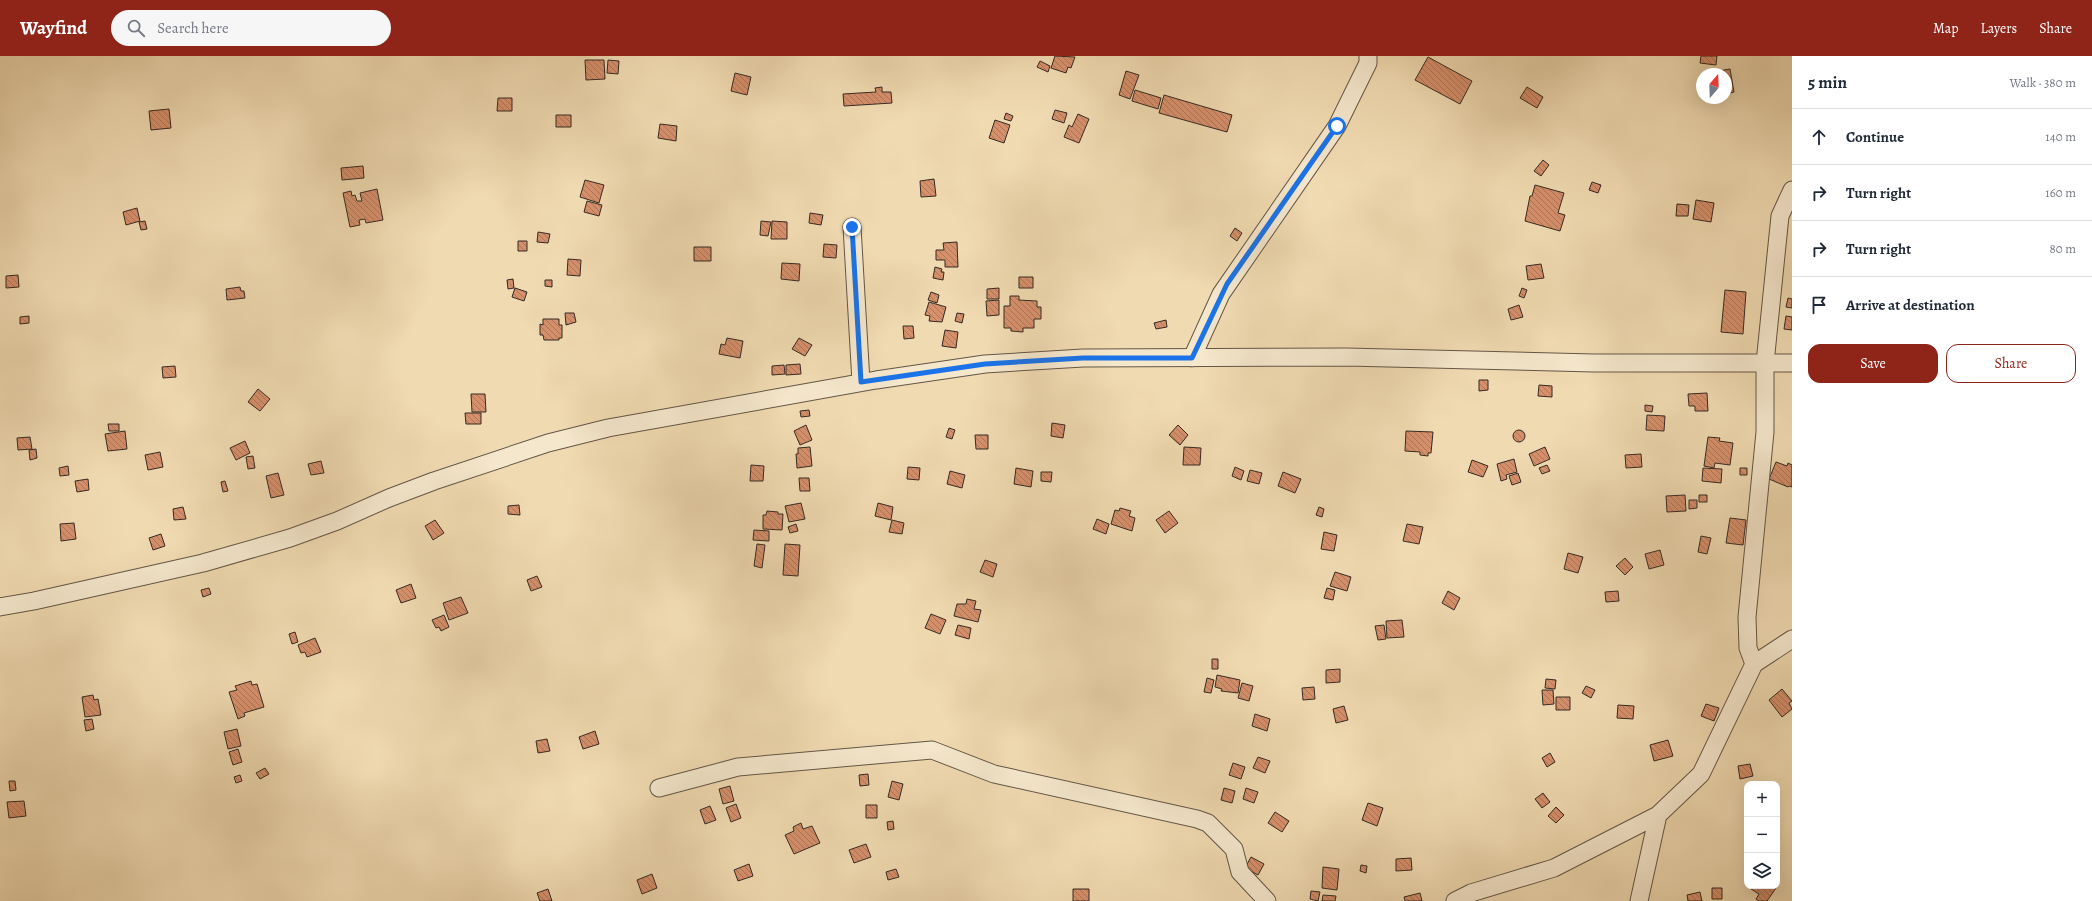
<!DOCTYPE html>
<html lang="en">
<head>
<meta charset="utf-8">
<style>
	body { margin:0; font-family:Alegreya,serif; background:#f6f6f7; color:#1f2937 }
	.controls { position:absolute; right:12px; bottom:12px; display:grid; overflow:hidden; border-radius:8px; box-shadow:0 4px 16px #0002 }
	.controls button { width:36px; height:36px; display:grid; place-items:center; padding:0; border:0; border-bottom:1px solid #e0e1e3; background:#fff; color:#1f2937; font:20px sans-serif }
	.compass { position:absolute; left:1696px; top:12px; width:36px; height:36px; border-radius:50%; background:#fff; box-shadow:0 4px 16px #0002; rotate:19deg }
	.stop { position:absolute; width:12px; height:12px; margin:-9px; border:3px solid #1a73e8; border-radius:50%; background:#fff }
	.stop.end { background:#1a73e8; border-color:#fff; box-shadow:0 1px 4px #0008 }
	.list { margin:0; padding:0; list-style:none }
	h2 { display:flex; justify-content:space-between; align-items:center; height:52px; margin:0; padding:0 16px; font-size:17px }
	h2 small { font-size:13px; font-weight:400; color:#747a83 }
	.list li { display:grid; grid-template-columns:26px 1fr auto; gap:12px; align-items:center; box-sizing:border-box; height:56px; padding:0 16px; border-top:1px solid #e0e1e3 }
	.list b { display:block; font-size:15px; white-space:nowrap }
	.list em { font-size:13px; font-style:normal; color:#747a83 }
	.actions { display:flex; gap:8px; padding:12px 16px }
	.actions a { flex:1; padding:9px 0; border:1px solid #8f2418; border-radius:12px; text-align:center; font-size:14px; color:#8f2418 }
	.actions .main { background:#8f2418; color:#fff }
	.icon { flex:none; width:22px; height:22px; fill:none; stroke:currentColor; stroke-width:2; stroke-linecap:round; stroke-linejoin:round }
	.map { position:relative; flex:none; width:1792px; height:845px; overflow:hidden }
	header { display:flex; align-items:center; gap:24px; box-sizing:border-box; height:56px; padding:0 20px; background:#8f2418; color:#fff }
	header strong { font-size:19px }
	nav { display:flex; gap:22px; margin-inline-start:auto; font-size:14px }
	.search { width:280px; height:36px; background:#f6f6f7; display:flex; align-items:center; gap:10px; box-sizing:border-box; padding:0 14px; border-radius:22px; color:#747a83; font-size:15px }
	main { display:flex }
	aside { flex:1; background:#fff }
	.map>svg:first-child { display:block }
</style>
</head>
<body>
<header>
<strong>Wayfind</strong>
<div class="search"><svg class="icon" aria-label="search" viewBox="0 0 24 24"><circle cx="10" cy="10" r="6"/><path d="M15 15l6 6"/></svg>Search here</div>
<nav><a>Map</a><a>Layers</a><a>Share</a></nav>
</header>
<main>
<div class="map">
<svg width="1792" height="845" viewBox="0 0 1792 845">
	<defs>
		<pattern id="building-back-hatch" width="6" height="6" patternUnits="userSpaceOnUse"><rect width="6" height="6" fill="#d6906c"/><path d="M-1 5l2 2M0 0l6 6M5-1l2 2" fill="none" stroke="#ae7658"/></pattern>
	</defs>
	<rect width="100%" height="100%" fill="#f0dab1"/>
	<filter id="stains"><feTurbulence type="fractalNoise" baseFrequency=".005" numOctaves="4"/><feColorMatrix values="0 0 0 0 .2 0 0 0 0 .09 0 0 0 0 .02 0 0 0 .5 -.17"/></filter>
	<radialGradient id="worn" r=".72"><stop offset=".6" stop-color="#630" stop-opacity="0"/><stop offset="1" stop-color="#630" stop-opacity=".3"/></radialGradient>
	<path fill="url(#building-back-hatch)" stroke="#352a22" d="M1055 0 1075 1 1071 12 1068 11 1066 17 1051 12Z
		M1701 0H1717L1716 9 1700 7Z
		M1428 1 1472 25 1460 48 1415 24Z
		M585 4H604L605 23 586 24Z
		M608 4 619 5 618 18 607 17Z
		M1040 5 1050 10 1048 16 1037 11Z
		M1730 13 1734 36 1726 38V18L1708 17Z
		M1126 15 1139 19 1130 43 1119 39Z
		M735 17 751 21 747 39 731 35Z
		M882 31V36H891L892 47 844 50 843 38 876 36 875 32Z
		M1527 31 1543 41 1537 52 1520 42Z
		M1135 34 1161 42 1158 53 1132 45Z
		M1164 39 1232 59 1227 76 1159 57Z
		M498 42H512V55H497Z
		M169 53 171 72 151 74 149 55Z
		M1055 54 1067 57 1064 67 1052 63Z
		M1006 57 1013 60 1011 65 1004 63Z
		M1078 58 1089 63 1079 87 1064 81 1069 69 1072 71Z
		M556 59H571V71H556Z
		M995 64 1010 69 1004 87 989 82Z
		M660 68 677 70 676 85 658 82Z
		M1543 104 1549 109 1541 120 1534 115Z
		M363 110 364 122 342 124 341 112Z
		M934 123 936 140 921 141 920 125Z
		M585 124 604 129 599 147 580 141Z
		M1592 126 1601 129 1598 137 1589 134Z
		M1535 129 1564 137 1558 157 1565 159 1560 175 1525 165 1530 140H1532Z
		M377 133 383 164 366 167 365 163 359 164 360 169 350 171 343 137 351 135 352 140 355 139 357 145H362L360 137Z
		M1696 144 1714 147 1711 166 1693 163Z
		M587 145 602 149 599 160 584 156Z
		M1677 148 1689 149 1688 160H1676Z
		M137 152 140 165 126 169 123 156Z
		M810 157 823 159 821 169 809 167Z
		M145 165 147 173 141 174 139 166Z
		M761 165 771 166 768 180 760 179Z
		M772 165 787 166V183H771Z
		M1235 172 1242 177 1237 185 1230 180Z
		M538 176 550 178 548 187 537 186Z
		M518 185H527V195H518Z
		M957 186 958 211H945V204H936V194H944L943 187Z
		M824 188 837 189 836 202 823 201Z
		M694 191H711V205H694Z
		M568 203 581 204 580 220 567 219Z
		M782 207 800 208 799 225 781 223Z
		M1541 208 1544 222 1528 224 1526 210Z
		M935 211 942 213 941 216H944L943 224 933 222Z
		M18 219 19 231 6 232V220Z
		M1019 221H1033V232H1019Z
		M513 223 514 232 508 233 507 224Z
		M545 224H552V231L545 230Z
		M240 231 241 235H244L245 242 227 244 226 233Z
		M515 232 527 236 524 245 512 241Z
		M999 232V243H987V233Z
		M1522 232 1527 234 1524 242 1519 240Z
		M1725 234 1746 236 1743 278 1721 276Z
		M931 236 939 239 937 247 928 244Z
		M1010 240H1019V244L1037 245V251H1041V263H1034V272H1023V276L1011 275V272H1004V250H1010Z
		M1788 242 1792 243V252L1786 251Z
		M999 244V259L987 260 986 245Z
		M929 246 946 251 942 266 929 265 930 260 925 259Z
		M1519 249 1523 261 1511 264 1508 253Z
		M565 257H574L576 266 566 269Z
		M957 257 964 258 962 267 955 265Z
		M29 260V267L20 268V261Z
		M1786 260 1792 261V274L1784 273Z
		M543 263H559V269H562V282H559V284H544L543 279H540V268L543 269Z
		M1166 264 1167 271 1156 273 1154 267Z
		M903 270H913L914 282 904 283Z
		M945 274 958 276 956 292 942 290Z
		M727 282 743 285 740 302 719 298 721 288 725 289Z
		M799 282 812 289 805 300 792 293Z
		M800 308 801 318 786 319V309Z
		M784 309 785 318 772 319V310Z
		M175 310 176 321 163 322 162 311Z
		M1479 324H1488V334L1479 335Z
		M1539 329 1552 330V341L1538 340Z
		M258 333 270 343 260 355 248 346Z
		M1707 337 1708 355H1695V350H1689L1688 338Z
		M471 338H485L486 356H472Z
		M1645 349 1653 350 1652 356 1645 355Z
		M809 354 810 360 801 361 800 355Z
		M465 357H481V368H466Z
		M1647 359 1665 360 1664 375 1646 374Z
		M1052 367 1065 369 1063 382 1051 380Z
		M108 368H119V375H109Z
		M806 369 812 384 800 389 794 375Z
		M1178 369 1188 379 1180 389 1169 379Z
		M949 372 955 374 952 383 946 381Z
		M1513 380a6 6 0 1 1 12 0a6 6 0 1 1-12 0Z
		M125 375 127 393 108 395 105 378Z
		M1406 375 1433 376 1431 397H1428V400L1420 399V396L1405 395Z
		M975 379H988V393H976Z
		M30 381 32 393 18 394 17 382Z
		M1708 381 1720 382 1719 385 1733 387 1730 409 1715 407 1714 412 1704 410Z
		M245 385 250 397 236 404 230 392Z
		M810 391 812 410 797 412 796 398H798V392Z
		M1184 391 1201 392 1200 409H1183Z
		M1545 391 1550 403 1534 410 1529 398Z
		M36 393 37 402 30 404 29 394Z
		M160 396 163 411 148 414 145 399Z
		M1641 398 1642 411 1626 412 1625 399Z
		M253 400 255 412 248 413 246 401Z
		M1514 403 1517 416 1506 419 1507 423 1501 425 1497 408Z
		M1472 404 1488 410 1483 421 1468 416Z
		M321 405 324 417 311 419 308 408Z
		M1776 406 1787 410 1788 407 1792 409V431L1789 430 1788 431 1769 423Z
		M751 409 764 410 763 425H750Z
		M1547 409 1550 415 1542 418 1539 412Z
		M68 410 69 419 60 420 59 412Z
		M908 411 920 412 919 424 907 423Z
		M1235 411 1244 415 1241 424 1232 420Z
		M1016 412 1033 415 1031 431 1014 428Z
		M1703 412 1722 413 1721 427 1702 425Z
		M1740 412H1747V419H1740Z
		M1250 414 1262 417 1259 428 1247 425Z
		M950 415 965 419 962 432 947 428Z
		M1041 416H1052L1051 426 1041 425Z
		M1283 416 1301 423 1295 437 1278 430Z
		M278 417 284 439 271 442 266 420Z
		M1518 417 1521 426 1512 429 1509 420Z
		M799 422H809L810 435H800Z
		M88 423 89 434 77 436 75 425Z
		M225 425 228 435 223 436 221 426Z
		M1685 439 1686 455 1667 456 1666 440Z
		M1699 439H1707V446H1699Z
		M1689 444H1697V452L1689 453Z
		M801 447 805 463 789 466 785 450Z
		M878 447 893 451 891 464 875 460Z
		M519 449 520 459 508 458V450Z
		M183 451 186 463 174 464 173 453Z
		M1319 451 1324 453 1322 461 1316 459Z
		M1120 452 1131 455 1129 460 1135 462 1132 475 1111 468 1115 454 1119 455Z
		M767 455 778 456V458H783L782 474 763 473V459H766Z
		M1169 455 1178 467 1165 477 1156 464Z
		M1730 462 1746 464 1743 489 1726 487Z
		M1097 463 1109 468 1106 478 1093 473Z
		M435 464 444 477 433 484 425 470Z
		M892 464 904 467 902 478 889 476Z
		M74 467 76 483 61 485 60 468Z
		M796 468 798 475 790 477 788 471Z
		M1407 468 1423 471 1419 488 1403 485Z
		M754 474 769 475V485L753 484Z
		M1324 476 1337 479 1334 495 1321 493Z
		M161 478 165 490 153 494 149 482Z
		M1701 480 1711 482 1707 498 1698 496Z
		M757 488 765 489 762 512 754 510Z
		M785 488 800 489 798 520 783 519Z
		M1660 494 1664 509 1649 513 1645 498Z
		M1568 497 1583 501 1578 517 1564 513Z
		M1625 502 1633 511 1625 519 1616 510Z
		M985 504 997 508 993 521 980 516Z
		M1335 516 1351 521 1347 535 1330 530Z
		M537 520 542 531 531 535 527 524Z
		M411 528 416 542 401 547 396 534Z
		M209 532 211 538 203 541 201 534Z
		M1327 532 1335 534 1333 544 1324 542Z
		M1448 535 1460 542 1454 554 1442 547Z
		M1618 535 1619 545 1606 546 1605 536Z
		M461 541 468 557 449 564 443 547Z
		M967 543 976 545 974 553 981 554 978 566 954 560 957 548H966Z
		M931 558 946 564 940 578 925 572Z
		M444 559 449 571 441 575 439 571 436 572 432 564Z
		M1402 564 1404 581 1387 582 1386 565Z
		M958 569 971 572 969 583 955 579Z
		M1384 569 1386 583 1378 584 1375 570Z
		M295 576 298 586 292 588 289 578Z
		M315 582 321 596 307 601 305 596 301 597 298 589Z
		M1212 603H1218V613H1212Z
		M1340 613V626L1326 627V614Z
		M1217 619 1240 624 1238 637 1221 635 1222 633 1215 631Z
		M1207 622 1214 624 1211 637 1204 636Z
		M1546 623 1556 624 1555 633 1545 632Z
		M251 625 252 629 257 628 264 651 244 657 245 660 238 663 229 636 237 634 235 630Z
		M1242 627 1253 630 1249 645 1238 642Z
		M1586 630 1595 634 1591 642 1582 637Z
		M1314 631 1315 643 1303 644 1302 632Z
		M1782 633 1792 645 1789 647 1792 653 1782 661 1769 644Z
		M1542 634H1553L1554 648 1543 649Z
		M93 639 94 644 98 643 101 659 85 661 82 641Z
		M1556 641H1570V654H1556Z
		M1706 648 1719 652 1714 665 1701 660Z
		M1618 649 1634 650 1633 663 1617 662Z
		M1344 650 1348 664 1336 667 1333 653Z
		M1255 658 1270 663 1267 675 1252 670Z
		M92 663 94 673 86 675 84 664Z
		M237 673 241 690 228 693 224 676Z
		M595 675 599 688 583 693 579 681Z
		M547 683 550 695 538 697 536 685Z
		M1668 684 1673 700 1654 705 1650 689Z
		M238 693 242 706 233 709 229 696Z
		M1550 697 1555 706 1547 711 1542 702Z
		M1258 701 1270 705 1265 717 1253 712Z
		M1233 707 1245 711 1241 723 1229 719Z
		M1750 708 1753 720 1740 723 1738 710Z
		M265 712 269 718 260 723 256 717Z
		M868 718 869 729 860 730 859 719Z
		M240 719 242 725 236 727 234 721Z
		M9 725H15L16 734 10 735Z
		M892 725 903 728 899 744 888 741Z
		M730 730 734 745 723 748 719 733Z
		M1224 732 1235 735 1232 747 1221 744Z
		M1246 732 1258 736 1254 747 1243 743Z
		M1543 737 1550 746 1542 752 1535 743Z
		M24 745 26 760 9 762 7 746Z
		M1368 747 1383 752 1377 770 1362 764Z
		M736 748 741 762 731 766 726 752Z
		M866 749H877V762H866Z
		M710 750 716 764 705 768 700 754Z
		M1556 751 1564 759 1556 767 1548 760Z
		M1275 756 1289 765 1282 776 1268 767Z
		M893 765 894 773 888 774 887 766Z
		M801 767 803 773 812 770 820 787 794 798 785 779 794 775 793 771Z
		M866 788 871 801 854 807 849 794Z
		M1251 801 1264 808 1258 819 1245 812Z
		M1411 802 1412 814 1396 815V803Z
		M749 808 753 820 738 825 734 814Z
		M1361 809 1367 810 1366 817 1360 815Z
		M1323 811 1339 813 1337 834 1322 832Z
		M896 813 899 821 888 824 886 816Z
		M652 818 657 832 642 838 637 824Z
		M1753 830H1774L1776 832 1767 845H1759L1756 843 1759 838 1751 833Z
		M1712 832H1722V843H1712Z
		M548 833 552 845H540L537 837Z
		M1073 833H1089V845H1073Z
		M1311 835 1320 836 1318 845 1310 843Z
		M1700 836 1702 845H1688L1687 839Z
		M1420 837 1422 845H1405L1404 841Z
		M1323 839 1336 840 1335 845H1322Z"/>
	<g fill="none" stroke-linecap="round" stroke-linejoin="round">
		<g stroke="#645646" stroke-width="19">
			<path id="minor" d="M852 171 861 326
				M1192 302 1221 238 1337 70 1368 7V0
				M0 551 34 545 203 507 290 482 337 465 389 442 434 425 548 387 608 372 876 324 985 308 1083 302 1346 301 1594 307H1792
				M1754 608 1748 592 1747 561 1765 376V307L1780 160 1792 134
				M659 732 738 711 932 694 994 718 1197 763 1208 767 1234 793 1240 816 1267 845
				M1455 845 1471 837 1554 812 1658 759 1701 718 1754 608 1792 583
				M1639 845 1658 759"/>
		</g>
		<use href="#minor" stroke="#f5e7cc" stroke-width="17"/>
	</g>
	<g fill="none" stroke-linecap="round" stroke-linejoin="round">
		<path stroke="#1a73e8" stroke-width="5" d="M852 171 861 326 985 308 1083 302H1192L1227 228 1337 70"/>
	</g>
	<rect width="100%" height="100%" filter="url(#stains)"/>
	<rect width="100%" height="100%" fill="url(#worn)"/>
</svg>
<div class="controls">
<button>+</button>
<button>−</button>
<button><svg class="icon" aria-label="layers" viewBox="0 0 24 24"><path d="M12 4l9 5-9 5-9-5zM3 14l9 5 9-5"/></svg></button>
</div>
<svg class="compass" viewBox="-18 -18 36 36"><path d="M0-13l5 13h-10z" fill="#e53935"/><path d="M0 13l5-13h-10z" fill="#747a83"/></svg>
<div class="stop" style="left:1337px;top:70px"></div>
<div class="stop end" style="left:852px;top:171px"></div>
</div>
<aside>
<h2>5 min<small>Walk · 380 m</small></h2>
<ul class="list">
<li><svg class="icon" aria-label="ahead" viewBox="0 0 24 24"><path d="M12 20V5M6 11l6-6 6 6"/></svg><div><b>Continue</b></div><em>140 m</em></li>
<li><svg class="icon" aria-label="right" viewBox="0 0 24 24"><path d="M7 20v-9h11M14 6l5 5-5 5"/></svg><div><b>Turn right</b></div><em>160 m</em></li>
<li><svg class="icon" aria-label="right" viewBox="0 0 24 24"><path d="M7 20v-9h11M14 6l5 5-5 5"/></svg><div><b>Turn right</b></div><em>80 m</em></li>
<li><svg class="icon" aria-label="arrive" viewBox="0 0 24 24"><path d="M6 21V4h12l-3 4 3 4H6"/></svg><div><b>Arrive at destination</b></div></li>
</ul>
<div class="actions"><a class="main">Save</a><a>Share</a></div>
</aside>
</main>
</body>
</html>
